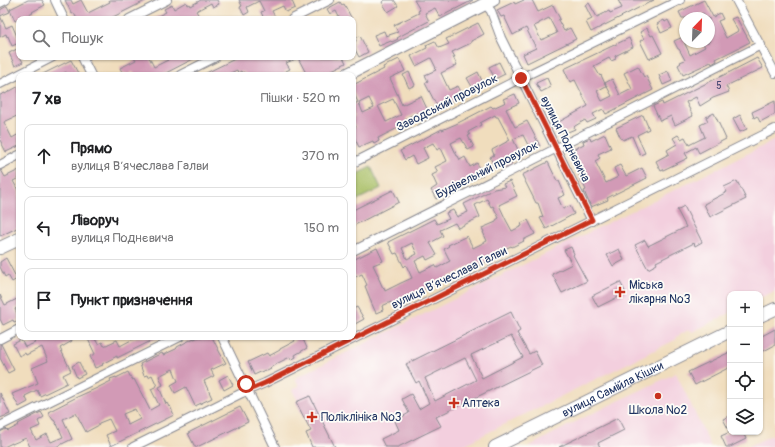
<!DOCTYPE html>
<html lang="uk">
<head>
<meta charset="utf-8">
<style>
	body { margin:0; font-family:Pangolin,sans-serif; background:#f6f6f6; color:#202124 }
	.controls { position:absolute; right:12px; bottom:12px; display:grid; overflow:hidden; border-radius:8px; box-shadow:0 1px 3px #0004 }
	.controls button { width:36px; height:36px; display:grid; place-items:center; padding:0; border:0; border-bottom:1px solid #e0e0e0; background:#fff; color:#202124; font:20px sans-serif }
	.compass { position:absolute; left:679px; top:12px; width:36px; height:36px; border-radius:50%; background:#fff; box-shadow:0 1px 3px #0004; rotate:23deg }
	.stop { position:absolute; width:12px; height:12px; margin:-9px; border:3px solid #c8321e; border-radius:50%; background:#fff }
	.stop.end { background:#c8321e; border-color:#fff; box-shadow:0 1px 4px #0008 }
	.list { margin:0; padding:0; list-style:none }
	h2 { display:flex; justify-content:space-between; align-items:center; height:52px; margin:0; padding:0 16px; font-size:17px }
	h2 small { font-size:13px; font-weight:400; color:#757577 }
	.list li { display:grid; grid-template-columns:26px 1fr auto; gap:12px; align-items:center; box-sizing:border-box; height:64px; margin:0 8px 8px; padding:0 8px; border:1px solid #e0e0e0; border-radius:8px }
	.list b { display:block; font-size:15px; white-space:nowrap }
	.list p { margin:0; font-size:13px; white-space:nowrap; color:#757577 }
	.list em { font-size:13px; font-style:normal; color:#757577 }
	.icon { flex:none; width:22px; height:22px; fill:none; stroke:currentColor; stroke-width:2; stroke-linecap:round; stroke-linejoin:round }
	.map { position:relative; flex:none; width:775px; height:447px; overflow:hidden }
	.search { position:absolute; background:#fff; box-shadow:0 1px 3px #0004; left:16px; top:16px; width:340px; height:44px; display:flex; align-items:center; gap:10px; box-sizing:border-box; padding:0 14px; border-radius:8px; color:#757577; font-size:15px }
	.panel { position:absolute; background:#fff; box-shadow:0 1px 3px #0004; left:16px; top:72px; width:340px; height:268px; border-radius:8px }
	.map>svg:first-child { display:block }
</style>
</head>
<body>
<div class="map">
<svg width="775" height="447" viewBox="0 0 775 447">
	<rect width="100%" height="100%" fill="#fdfcf7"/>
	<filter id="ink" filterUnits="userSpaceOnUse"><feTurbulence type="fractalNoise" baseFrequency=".025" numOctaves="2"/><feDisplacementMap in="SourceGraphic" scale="8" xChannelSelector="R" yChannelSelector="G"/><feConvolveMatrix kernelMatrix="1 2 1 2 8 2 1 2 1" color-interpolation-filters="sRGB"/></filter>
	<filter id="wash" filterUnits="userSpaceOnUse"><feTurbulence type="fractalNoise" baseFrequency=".012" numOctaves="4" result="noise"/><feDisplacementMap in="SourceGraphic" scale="16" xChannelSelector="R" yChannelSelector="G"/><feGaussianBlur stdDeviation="0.9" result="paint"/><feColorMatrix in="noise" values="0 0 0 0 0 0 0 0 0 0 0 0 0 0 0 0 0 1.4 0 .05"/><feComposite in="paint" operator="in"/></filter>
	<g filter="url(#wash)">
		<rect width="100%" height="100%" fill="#f0ddbd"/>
		<path fill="#f3cfde" d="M775 140V291L760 298V294H730V313L692 332 690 329 676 337 677 339 505 424 460 447H312L306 433 310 431 296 402 298 401 292 390 299 386 295 378Z
			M676 373 711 447H528L581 419Z
			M772 435 775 437V447H747Z"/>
		<path fill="#a7be63" stroke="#617660" d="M371 167 381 188 353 202V176Z"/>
		<g id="blocks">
			<path fill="#d29ab6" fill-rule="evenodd" d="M28 0H42L45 5 32 12 33 13 15 21 10 9Z
				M65 0H71L73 4 81 0 88 13 110 2 109 0H147L109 19H77L74 13 72 14Z
				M201 0H217L219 4 213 7 211 3 196 11 201 19H152L166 12 164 9 172 5 174 9 186 2 187 5 189 4 190 6Z
				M239 0H295L292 1 295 8 286 12 283 6 272 11 276 19H264L261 12 264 11 259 1 247 7 249 12 244 15 240 7 242 6Z
				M385 0H394L398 6 388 12 382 2Z
				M414 0H473L440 17 435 8 425 13 429 21 404 34 397 38 398 39 392 42 391 41 379 46 374 35 384 31 386 36 398 32 394 25 419 13 418 11 420 10Z
				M524 0H532L538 12 553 5 560 19 558 20 564 31 570 28 576 39 527 63 523 54 536 48 526 28 513 35 504 16 501 17 497 10 514 2 515 4ZM549 18 557 33 544 39H543L541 40 534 26 539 24V23Z
				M618 0H654L591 32 586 22 592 19 585 5 589 3 597 17 609 11 610 13 622 8Z
				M704 0 713 17 720 13 723 19 718 21 726 38 738 31 731 19 736 17 750 42 716 59 717 61 712 64 711 62 683 75 678 65 681 63 680 62 685 60 679 49H678L674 41 685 36V44L690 55 705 47 702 42H709V18H706L703 13 693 18H682L679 12Z
				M340 2 342 5 344 4 352 19H340L336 11 330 14 327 9Z
				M7 6 10 12 0 16 6 28 12 25 19 41V43L12 46 8 36 7 37 6 34 0 37V10Z
				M664 20 665 22 668 20 672 28 661 33 657 24Z
				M478 23 484 34 471 41V43L452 52 455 57H453L457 65 441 73 449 90 458 86 463 96 438 108 425 83 428 81 425 75 436 70 435 69 436 68 431 58 416 66 411 56 427 48 426 45 435 41 439 48 449 44 446 39Z
				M647 28 651 36 653 35 662 53 649 59 640 41 644 39 640 32Z
				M360 36 368 52 359 57 353 46V43L356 41 355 38Z
				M629 38 633 47 615 56 616 59 611 61 609 58 594 66 600 76 601 75 606 86 597 91 602 101 612 96 605 83 612 79 620 95 632 89 624 73 638 66 644 77 646 76 653 90 606 114 603 109 593 114 596 119 587 123 585 120 575 126 574 127 575 129 563 134 557 123 588 106 575 80 570 82 564 69Z
				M17 49 19 54V57H20L23 62 15 66 9 53Z
				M134 57H149L154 67 168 60 167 57H197L162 75H135L133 72 127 75 126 73 123 74 120 68 136 60Z
				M239 57H343L346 63 332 70 334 73 329 75H307L298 58 286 63 290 69 284 72 286 75H245L244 72 242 73 241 71 238 73 237 70 226 75H202Z
				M757 58 763 68 726 86 729 92 713 98 700 106 696 97 686 102 693 116 675 125 671 116 660 121 653 106 662 102 663 105 709 82 730 72Z
				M399 59 405 71 390 78 402 105 421 96 429 113 421 116V115L418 116 417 113 408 117 406 119 408 123 378 138 379 141 374 144 373 141 359 147 353 135V128L356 127 353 122V118L355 117 353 113V105L358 102 353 92V85L384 69 383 67ZM369 98 374 108 363 113 359 103ZM393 99 401 115 386 122 378 106Z
				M71 60 79 75H67L66 72 61 75H41Z
				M499 62 505 74 495 79 489 67Z
				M668 71 672 81 663 85 659 75Z
				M409 72 415 85 409 88 403 75Z
				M478 72 484 85 474 90 467 78Z
				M547 78 551 87 541 92 536 83Z
				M19 86V115L4 122 12 138 19 134V146L6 152 0 140V95L5 93V94Z
				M515 94 519 103 506 109 515 127 527 121 540 146 531 151 523 135 513 139 521 156 511 161 512 163 505 167 504 164 495 169 490 157 494 155 492 150 510 140 498 117H496L495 115 480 123 481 125 468 132 470 135 468 136 474 147 468 150 461 138 451 143 457 156H458L460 160 465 157 470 167 477 163 483 175 436 199 431 190 437 186 432 175 438 172 435 167 447 161 441 148 437 150 433 143 423 148 428 158 416 164 412 156 405 160 400 151 442 129V130L456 124 491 106 493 108 504 103 505 102 503 99Z
				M775 101V114L760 122 757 116 754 118 752 112Z
				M714 113 726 139 699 153 696 147 685 153 688 158 661 171 656 161 669 154 667 150 677 144 673 138 678 135 681 139 685 137 689 145 705 137 700 125 708 121 706 117Z
				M643 115 649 129 637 135 645 153 640 155 632 136 623 140 622 138 621 139 616 128Z
				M740 115 747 129 740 132 733 119Z
				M605 134 611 148 598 154 600 158 595 161 606 183 618 177 614 168 620 165 626 176 642 168 647 178 607 198 608 200 591 207 584 191 586 190 579 175 582 174 570 151 584 144 583 141 590 138 591 141Z
				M548 162 557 181H559L565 195 558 198 563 209 570 206 574 214 546 229 540 218 543 217 538 203H536L522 175Z
				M0 170H1L5 177 19 170V178L13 181 19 192V227L0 236Z
				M510 181 517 196 499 205 506 220 512 231 522 226 521 223 528 220 535 234 523 240 524 241 512 247 511 246 487 258 488 261 474 268 473 265 393 305 391 302 382 306 383 310 376 313 371 302V301L365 286 367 285 362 274 355 277 353 272V260L377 248 383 261 373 265 379 277H378L383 288 384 287 385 291 401 283 412 278 406 265 404 267 397 253 394 254 388 242 434 219 437 224 449 219 446 213 453 210 457 217 468 212 464 204 494 189 505 187 503 184ZM487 199 491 207 493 206 499 218 496 220V222L482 228 484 232H483L487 241 473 248 467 236 448 245 449 246 444 249 450 261 437 268 435 265 420 272 415 261 425 256 427 260 437 255 430 243 443 236 440 230 455 223 458 228 480 217 475 205ZM412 243 417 254 407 259 402 248Z
				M737 181 746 199 710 217 704 204 727 192 724 187Z
				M393 190 399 202 353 226V210Z
				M684 206 702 242 695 246 694 243 656 262 657 264 648 269 635 245 645 240 648 246 686 227 677 210Z
				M571 247 574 254 573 255 587 281 562 293 552 274 572 264 564 250Z
				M619 249 624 260 613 266 607 255Z
				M6 258 17 279 12 282 8 275 5 277 0 267V262Z
				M620 282 626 293 598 307 592 296Z
				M0 295 5 305 19 298V307L15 309 19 317V320L14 322 13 320 3 325 0 319Z
				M357 307 364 319 355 324 353 320V309Z
				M511 312 520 331 517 333 529 354 535 351 542 365 436 417 441 426 398 447H385L381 439 399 430 395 421 409 413 402 399 411 394 419 409 429 403 419 381 416 383 406 364ZM511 336 523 357 482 378 471 355ZM465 358 476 380 435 401 425 378Z
				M775 329V345L760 353V337Z
				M33 337H70L72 341 60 348 71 371 63 375 67 383 40 396 37 390 25 396 28 402 19 407 12 394 38 383 32 368 48 361 42 347 26 355 25 353 19 356 13 344 21 340 25 347 35 343Z
				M87 337H94L98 344 102 342 104 346 117 340 120 346 137 337H159L117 358V356L102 364 103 365 95 368 90 356 95 354Z
				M199 337H212L220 353 226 363 211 370 214 376 204 381 212 398 195 406 186 387 175 393 171 385 178 381 173 369 159 376 163 385 159 387 166 404 167 403 169 407 170 406 174 415 111 446 106 435 115 431 109 419 99 423V425L86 432 76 413 63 419 72 439 56 447H30L26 438 12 444V443L4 447H0V432L6 429 8 431 19 425 18 424 41 412 44 417 38 421 40 426 31 430 36 440 47 434 51 442 63 437 57 424V425L54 420H53L48 412 77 397 95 389 111 381 110 379 116 377V378L128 372 132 380 134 379 150 410 159 405 151 389 157 386 152 375 148 377 147 375 144 376 140 364 162 353 163 355 176 349 177 348V347L194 338V339ZM135 409 140 419 128 425 123 414Z
				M293 337H302L307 348 295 355 296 357 291 360 290 357 276 364 270 368 271 369 267 371 265 370 254 375 248 362 267 353 269 356 280 350V349L295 341Z
				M0 344H1L14 370 8 373 0 358Z
				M730 352V367L695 385 688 372Z
				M79 362 85 374 77 378 72 366Z
				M228 375 233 385 224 390 219 380Z
				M0 393 10 414 0 418Z
				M310 396 335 447H312L306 433 311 431 296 402Z
				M240 407 248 422 197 447H195L188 433Z
				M730 416V432H743L746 439 730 447H726L721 436 730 432 723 419Z
				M618 418 624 430 598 443 600 447H559Z"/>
		</g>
	</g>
	<g filter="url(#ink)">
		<use href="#blocks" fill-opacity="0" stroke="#86868e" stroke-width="1"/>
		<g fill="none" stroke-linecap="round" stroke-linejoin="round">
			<g stroke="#86868e" stroke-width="10">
				<path id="street" d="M55 0 64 19
					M736 0 775 73
					M0 3 6 0
					M485 4 491 11 501 38 592 221
					M129 19 167 0
					M292 19 330 0
					M82 57 91 75
					M180 75 216 57
					M0 84 53 57
					M353 163 521 78 680 0
					M0 165 19 155
					M353 251 761 45
					M222 337 275 447
					M0 339 19 329
					M0 426 180 337
					M133 447 242 393 265 383 775 129"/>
			</g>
			<g stroke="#86868e" stroke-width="14">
				<g id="secondary">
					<path d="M346 75 493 0"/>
					<path d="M0 248 19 239"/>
					<path d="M760 316 775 309"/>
					<path id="s1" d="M495 447 730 331"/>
				</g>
			</g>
			<use href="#street" stroke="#fff" stroke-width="8"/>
			<use href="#secondary" stroke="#fff" stroke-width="12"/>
		</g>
	</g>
	<g fill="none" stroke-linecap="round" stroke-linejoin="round" filter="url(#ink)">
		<path stroke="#c8321e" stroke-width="5" d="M246 384 249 390 265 383 592 220 521 78"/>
	</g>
	<g fill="#c8321e" stroke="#fdfcf7" stroke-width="1.5">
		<path d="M618 286h4v4h4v4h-4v4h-4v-4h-4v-4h4z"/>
		<circle cx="658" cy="396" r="4"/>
		<path d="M452 397h4v4h4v4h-4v4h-4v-4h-4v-4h4z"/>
		<path d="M310 411h4v4h4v4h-4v4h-4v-4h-4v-4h4z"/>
	</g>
	<g text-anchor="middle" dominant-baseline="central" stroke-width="3.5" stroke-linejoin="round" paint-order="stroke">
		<g font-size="10" fill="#494a74">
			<text x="719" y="86">5</text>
		</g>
		<g font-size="12" fill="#1b2f5e" stroke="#fdfcf7">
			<text transform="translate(447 103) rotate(-27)">Заводський провулок</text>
			<text transform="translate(565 139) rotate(63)">вулиця Поднєвича</text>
			<text transform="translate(487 170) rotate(-27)">Будівельний провулок</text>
			<text transform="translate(449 278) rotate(-26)">вулиця Вʼячеслава Галви</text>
			<text stroke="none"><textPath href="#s1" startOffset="131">вулиця Самійла Кішки</textPath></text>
		</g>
		<g font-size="12" fill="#1b2f5e" stroke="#fdfcf7" text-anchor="start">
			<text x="629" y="285">Міська<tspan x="629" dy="14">лікарня №3</tspan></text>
			<text x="462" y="403">Аптека</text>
			<text x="658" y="410" text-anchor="middle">Школа №2</text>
			<text x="321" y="417">Поліклініка №3</text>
		</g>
	</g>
</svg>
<div class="controls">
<button>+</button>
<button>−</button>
<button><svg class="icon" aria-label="locate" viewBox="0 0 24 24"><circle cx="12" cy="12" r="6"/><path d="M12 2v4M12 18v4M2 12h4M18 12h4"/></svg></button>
<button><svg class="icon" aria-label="layers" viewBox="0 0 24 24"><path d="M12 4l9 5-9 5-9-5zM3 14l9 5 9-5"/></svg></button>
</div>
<svg class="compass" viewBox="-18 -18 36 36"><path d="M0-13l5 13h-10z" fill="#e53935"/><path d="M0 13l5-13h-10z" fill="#757577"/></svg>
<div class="stop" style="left:246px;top:384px"></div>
<div class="stop end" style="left:521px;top:78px"></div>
<div class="search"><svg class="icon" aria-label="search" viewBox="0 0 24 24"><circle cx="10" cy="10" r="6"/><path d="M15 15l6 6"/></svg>Пошук</div>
<section class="panel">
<h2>7 хв<small>Пішки · 520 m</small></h2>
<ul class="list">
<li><svg class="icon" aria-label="ahead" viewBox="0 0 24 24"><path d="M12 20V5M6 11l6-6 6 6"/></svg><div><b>Прямо</b><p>вулиця Вʼячеслава Галви</p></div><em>370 m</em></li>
<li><svg class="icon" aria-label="left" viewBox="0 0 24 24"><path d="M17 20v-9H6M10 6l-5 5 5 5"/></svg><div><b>Ліворуч</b><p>вулиця Поднєвича</p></div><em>150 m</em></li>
<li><svg class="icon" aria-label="arrive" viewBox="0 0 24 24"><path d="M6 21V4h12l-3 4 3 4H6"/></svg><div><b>Пункт призначення</b></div></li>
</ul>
</section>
</div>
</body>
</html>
